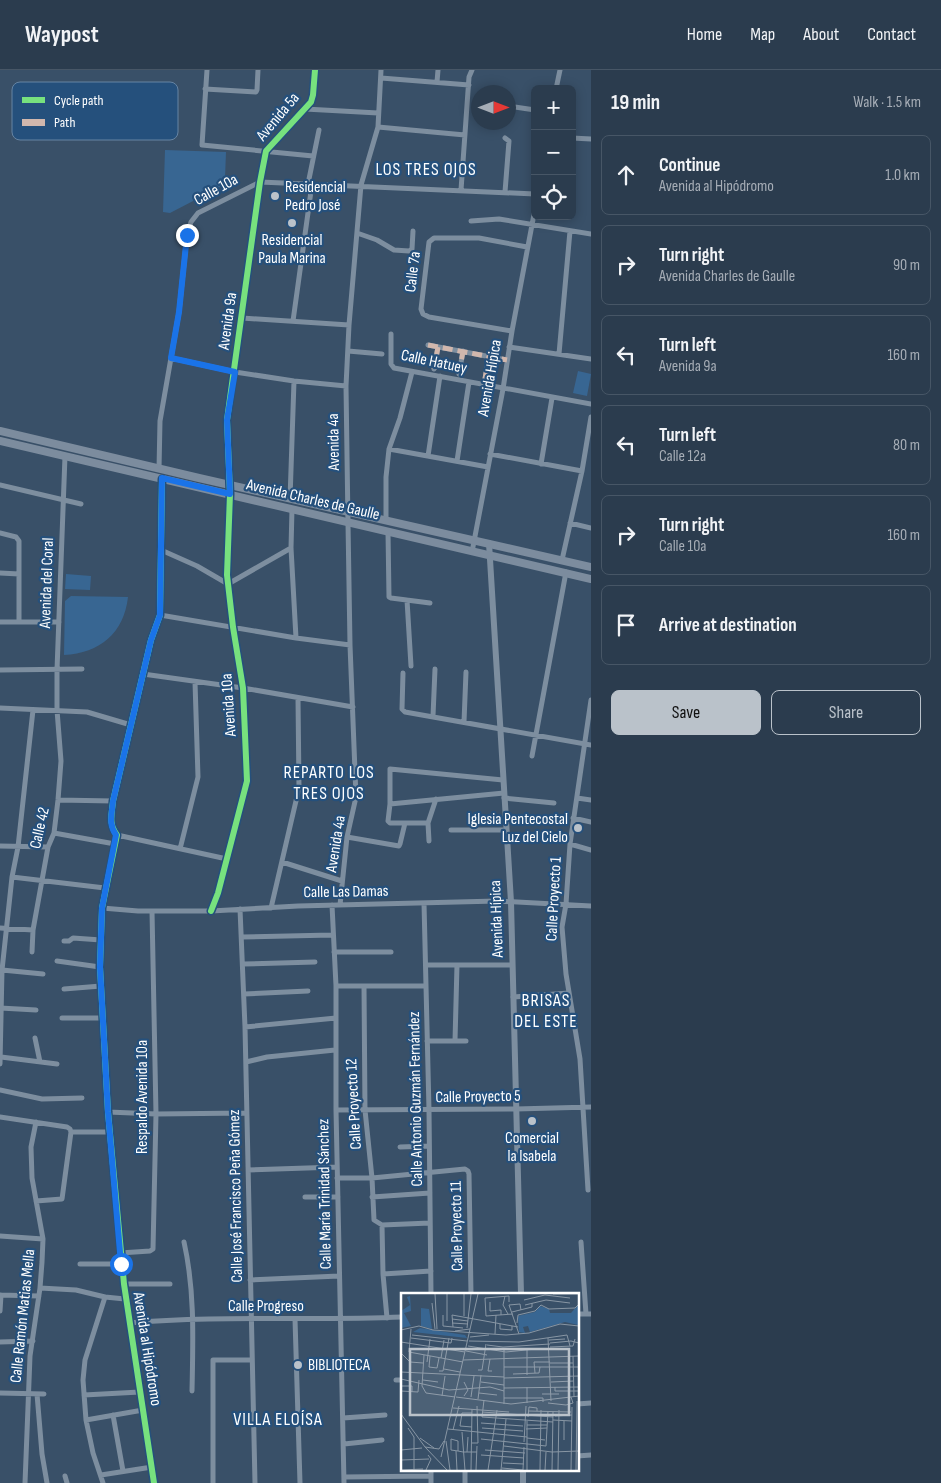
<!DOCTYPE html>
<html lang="en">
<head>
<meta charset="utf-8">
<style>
	body { margin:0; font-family:"Sofia Sans Condensed",sans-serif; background:#334355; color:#f1f3f6 }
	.controls { position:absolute; right:15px; top:15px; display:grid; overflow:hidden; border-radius:8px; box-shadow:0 2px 12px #0003 }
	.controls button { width:45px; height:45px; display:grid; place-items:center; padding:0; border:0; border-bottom:1px solid #475666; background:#2b3c4e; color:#f1f3f6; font:25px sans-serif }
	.compass { position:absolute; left:471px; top:15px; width:45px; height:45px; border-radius:50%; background:#2b3c4e; box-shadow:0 2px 12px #0003; rotate:90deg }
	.stop { position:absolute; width:15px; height:15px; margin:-11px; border:4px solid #1a73e8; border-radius:50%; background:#fff }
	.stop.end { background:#1a73e8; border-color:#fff; box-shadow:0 1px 5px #0008 }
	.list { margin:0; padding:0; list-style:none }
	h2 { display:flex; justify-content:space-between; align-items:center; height:65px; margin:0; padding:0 20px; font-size:21px }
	h2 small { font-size:16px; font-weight:400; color:#a6adb6 }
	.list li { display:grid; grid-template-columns:32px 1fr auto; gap:15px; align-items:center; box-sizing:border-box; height:80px; margin:0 10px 10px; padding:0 10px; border:1px solid #475666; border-radius:8px }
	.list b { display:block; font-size:19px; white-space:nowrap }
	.list p { margin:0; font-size:16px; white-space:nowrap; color:#a6adb6 }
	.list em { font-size:16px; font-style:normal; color:#a6adb6 }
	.actions { display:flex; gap:10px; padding:15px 20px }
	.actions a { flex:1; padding:11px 0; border:1px solid #bac2ca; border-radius:8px; text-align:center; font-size:18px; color:#bac2ca }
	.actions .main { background:#bac2ca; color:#111 }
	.icon { flex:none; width:28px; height:28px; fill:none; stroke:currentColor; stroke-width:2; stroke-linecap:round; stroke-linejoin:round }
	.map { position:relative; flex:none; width:591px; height:1413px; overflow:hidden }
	header { display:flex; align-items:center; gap:30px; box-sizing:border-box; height:70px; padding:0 25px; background:#2b3c4e; border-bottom:1px solid #475666 }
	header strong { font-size:24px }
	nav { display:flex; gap:28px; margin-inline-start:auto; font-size:18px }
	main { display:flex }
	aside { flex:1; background:#2b3c4e }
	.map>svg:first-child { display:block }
</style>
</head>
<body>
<header>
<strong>Waypost</strong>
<nav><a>Home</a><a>Map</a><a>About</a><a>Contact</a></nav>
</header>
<main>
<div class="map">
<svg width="591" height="1413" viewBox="0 0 591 1413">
	<rect width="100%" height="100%" fill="#395068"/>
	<path fill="#386692" d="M165 80 226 82 225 108 220 117 170 143 163 142Z
		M578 301 591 304 587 326 573 323Z
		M66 504 91 506 90 520 65 519Z
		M71 526 128 527C124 563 100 583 64 585L65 531Z"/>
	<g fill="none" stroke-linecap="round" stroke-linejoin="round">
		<path stroke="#7d8e9f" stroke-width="5" d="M207 0 202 75 313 86
			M381 8 469 15
			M437 12 438 0
			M205 19 256 22 257 20 258 0
			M556 19 560 0
			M508 36 535 40
			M305 39 378 43
			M378 57 465 65
			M505 68 509 71 505 122
			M572 68 591 69
			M308 114 319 60
			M461 120 469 7 472 0
			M471 151 499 149 591 164
			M357 163 377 170 394 180 409 181 412 179 413 161
			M242 248 349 255
			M293 251 312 114
			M512 261 429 247 423 244 421 239 429 172 434 168H479L527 177
			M391 264V294L394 298 591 334
			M428 275 507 290
			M509 277 591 289
			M348 281 382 284
			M559 284 570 161
			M171 288 235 302 294 311 346 316
			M434 299 438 277
			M459 304 463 281
			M485 309 489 286
			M389 379 488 397
			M490 384 582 401
			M428 386 440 306
			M457 391 469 312
			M541 394 552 328
			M159 399 160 351 179 242 187 165 191 152 198 143 260 112 535 124
			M0 415 81 434
			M290 429 294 311
			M292 439 291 478 296 568
			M386 450V407L389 379 400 348 412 302
			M570 453 591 458
			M388 462 389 527 391 528 430 533
			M0 463 16 467 19 471V551
			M161 480 197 496 228 514 291 478
			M472 482 503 319 512 261 535 139
			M562 490 582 401 591 347
			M0 503 19 504
			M407 530 411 596
			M160 545 296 568 350 575
			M0 552H59
			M0 600 82 599
			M403 603 402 639 405 642 591 675
			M143 604 243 618 353 637
			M0 638 87 642 131 655
			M433 646 435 599
			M464 652 466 602
			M532 686 566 502
			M504 728 554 733
			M577 728 591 730
			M436 729 428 753H390L388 751 390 734V699L503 710
			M58 730 113 731
			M390 734 504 723
			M573 748 591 752
			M428 753 429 771
			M451 760H506
			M54 763 115 774
			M117 765 227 789
			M347 767 399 776 400 774 405 753
			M570 774 591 780
			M0 776 48 777
			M180 779 198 707 195 612
			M282 792 342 811
			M12 807 105 818
			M424 833 429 1040 431 1224
			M332 835 336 916V1040L344 1413
			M340 835 347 767 356 727 350 575 348 453 346 316 349 255 361 115 378 57 381 0
			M102 838 138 841H211L298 836 497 831 591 836
			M271 838 299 718 298 628
			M240 839 245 957 255 1413
			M211 841 218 823 247 711 243 618 233 557 227 505 230 424 227 350 260 112 266 81 311 32 313 25 315 0
			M0 858 33 860
			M242 867 332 865
			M64 871H69L73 868 101 870
			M32 882 33 860 48 777 54 763 58 730 61 691 57 640V600L65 386
			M334 882H391
			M57 891 100 897
			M243 894 315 892
			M426 895H512
			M2 900 43 904
			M336 916H426
			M364 916 365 1040 372 1108 374 1150 382 1155 430 1153
			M64 919 101 916
			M244 924 308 921
			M513 927 569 923
			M0 938 36 940
			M62 948H103
			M245 957 336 948
			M35 968 40 992
			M427 971H466
			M455 971 457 895
			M1 987 57 994
			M246 992 267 987 335 980
			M0 994 2 900 12 807 18 777 33 640
			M0 1020 42 1029 82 1028
			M336 1040 516 1039 591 1037
			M108 1042 156 1044 247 1043
			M0 1047 67 1057 70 1059 71 1062 62 1129 36 1131
			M71 1062H110
			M400 1077 429 1076
			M248 1100 337 1097
			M337 1108H372L465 1099 468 1101 469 1104 471 1224
			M588 1120 580 989 566 904 562 857 566 834 570 774 591 630
			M305 1127H338
			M372 1127 430 1123
			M382 1155 383 1204 387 1248
			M0 1166 43 1169
			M184 1172C195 1221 193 1271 192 1321
			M581 1172 586 1244
			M120 1183 150 1181 153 1179 156 1044 152 841
			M80 1194H121
			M383 1204 431 1201
			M250 1210 339 1206
			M124 1214H170
			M40 1218 76 1220 105 1227 125 1229
			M0 1225 39 1226
			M0 1241 1 1225
			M577 1244H591
			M295 1249 300 1413
			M129 1253C220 1245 311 1251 402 1247
			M0 1272 33 1271
			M396 1310H402
			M0 1323 44 1324
			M37 1324 42 1384 47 1413
			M84 1325 140 1322
			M577 1334 591 1333
			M113 1345 123 1401
			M343 1348 385 1345
			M86 1350 143 1340
			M344 1374 382 1370
			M577 1386 591 1385
			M431 1399V1413
			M465 1399V1413
			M101 1405 152 1397
			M65 1406 67 1413
			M344 1407 431 1406
			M25 1413 30 1286 40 1218 42 1192 43 1169 32 1108 31 1077 36 1052
			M103 1413 93 1383 86 1350 83 1310 85 1290 105 1227
			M154 1413 124 1214 108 1042 100 897 102 838 117 765C108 753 112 744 113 731L151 570 160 545 162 409
			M213 1413V1290H252"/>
		<path stroke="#7d8e9f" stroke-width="6" d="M489 473 511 832 521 1224
			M523 1399V1413"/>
		<path stroke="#7c8c9e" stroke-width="8" d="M0 361 199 408 591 497
			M0 371 591 509"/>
		<path stroke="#d1b7ad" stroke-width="5" stroke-dasharray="10 5" stroke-linecap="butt" d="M428 275 507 290
			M434 299 438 277
			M459 304 463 281
			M485 309 489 286"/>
		<g stroke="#25507c" stroke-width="9">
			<path id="cycleway" d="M211 841 218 823 247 711 243 618 233 557 227 505 230 424 227 350 260 112 266 81 311 32 313 25 315 0
				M154 1413 124 1214 108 1042 100 897 102 838 117 765C108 753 112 744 113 731L151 570 160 545 162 409"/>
		</g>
		<use href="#cycleway" stroke="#77e17e" stroke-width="6"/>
	</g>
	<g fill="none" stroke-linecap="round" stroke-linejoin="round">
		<path stroke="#1a73e8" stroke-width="6" d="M121 1194 108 1042 100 897 102 838 116 765C108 753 112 744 113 731L151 570 160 545 162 408 230 424 227 350 235 302 171 288 179 242 187 165"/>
	</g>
	<g fill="#bac2ca" stroke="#25507c" stroke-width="2">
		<circle cx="275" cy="126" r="5"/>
		<circle cx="292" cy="153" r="5"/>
		<circle cx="578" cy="758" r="5"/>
		<circle cx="532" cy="1051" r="5"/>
		<circle cx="298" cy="1295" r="5"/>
	</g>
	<g text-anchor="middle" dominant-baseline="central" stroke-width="4.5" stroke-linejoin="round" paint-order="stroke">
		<g font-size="16" fill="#fff" stroke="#25507c">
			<text transform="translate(278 47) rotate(-50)">Avenida 5a</text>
			<text transform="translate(216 120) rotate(-29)">Calle 10a</text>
			<text transform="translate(413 202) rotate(-83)">Calle 7a</text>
			<text transform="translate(228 251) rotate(-82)">Avenida 9a</text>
			<text transform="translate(434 292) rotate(12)">Calle Hatuey</text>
			<text transform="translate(490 308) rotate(-80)">Avenida Hípica</text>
			<text transform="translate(334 372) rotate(-91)">Avenida 4a</text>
			<text transform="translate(313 430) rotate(13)">Avenida Charles de Gaulle</text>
			<text transform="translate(47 513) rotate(-88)">Avenida del Coral</text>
			<text transform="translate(229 635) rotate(-94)">Avenida 10a</text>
			<text transform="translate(40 758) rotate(-77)">Calle 42</text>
			<text transform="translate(336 774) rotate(-81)">Avenida 4a</text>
			<text transform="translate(346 822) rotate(-1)">Calle Las Damas</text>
			<text transform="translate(554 829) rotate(-87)">Calle Proyecto 1</text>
			<text transform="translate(497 849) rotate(-92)">Avenida Hípica</text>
			<text transform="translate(142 1027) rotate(-90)">Respaldo Avenida 10a</text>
			<text transform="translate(478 1027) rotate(-1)">Calle Proyecto 5</text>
			<text transform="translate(416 1029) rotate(-91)">Calle Antonio Guzmán Fernández</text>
			<text transform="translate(354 1034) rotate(-93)">Calle Proyecto 12</text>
			<text transform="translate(325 1124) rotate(-91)">Calle María Trinidad Sánchez</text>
			<text transform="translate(236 1126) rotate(-91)">Calle José Francisco Peña Gómez</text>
			<text transform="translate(457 1156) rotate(-91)">Calle Proyecto 11</text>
			<text x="266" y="1236">Calle Progreso</text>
			<text transform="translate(23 1246) rotate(-84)">Calle Ramón Matias Mella</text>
			<text transform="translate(147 1279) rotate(81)">Avenida al Hipódromo</text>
		</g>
		<g font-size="16" fill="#fff" stroke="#25507c" text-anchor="start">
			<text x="285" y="117">Residencial<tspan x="285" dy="18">Pedro José</tspan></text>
			<text x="292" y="170" text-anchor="middle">Residencial<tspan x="292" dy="18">Paula Marina</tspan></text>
			<text x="568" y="749" text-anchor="end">Iglesia Pentecostal<tspan x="568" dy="18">Luz del Cielo</tspan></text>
			<text x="532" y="1068" text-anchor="middle">Comercial<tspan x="532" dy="18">la Isabela</tspan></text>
			<text x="308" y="1295">BIBLIOTECA</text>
		</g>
		<g font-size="18" letter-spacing="1" fill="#fff" stroke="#25507c">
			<text x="426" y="99">LOS TRES OJOS</text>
			<text x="329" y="702">REPARTO LOS<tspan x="329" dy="21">TRES OJOS</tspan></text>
			<text x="546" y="930">BRISAS<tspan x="546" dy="21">DEL ESTE</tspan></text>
			<text x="278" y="1349">VILLA ELOÍSA</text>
		</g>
	</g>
	<g transform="translate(401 1223)">
		<rect width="178" height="178" fill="#395068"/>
		<path d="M9 3 10 18 3 20 10 33 0 35V18L9 12 6 4ZM177 12V32L164 29 129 39 127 33 122 34 124 40 118 39 117 23 134 19 139 13 148 16 149 20H170ZM20 15 28 16 31 36 20 33ZM19 35 64 42 66 45 12 39Z" fill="#386692"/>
		<path fill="none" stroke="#8896a4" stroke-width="1" d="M34 1 36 36M46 1V28M152 1H178M104 3 102 12 107 21M123 7 144 2 169 5M89 9V18L100 17V22M108 9V3L84 5 85 23 112 21M31 10 34 36M124 12 145 7 169 10M140 12 148 16 174 15 178 11M111 19 131 14V10M42 22V33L62 35M63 23V1M51 26 67 28M51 30 67 31M116 30 117 22 134 18 140 12M99 31V36L111 37V33M52 34 51 22 117 34M66 35 70 1M10 36 8 59 62 69M0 37 18 33 32 37 105 42 128 40 159 31 178 33M54 38 69 36M94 41 95 22M118 41 108 12 119 11 120 17M11 42 66 48M69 44 88 42M10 45 50 50 51 45M147 45 150 108M148 47 164 46M68 48 118 49 166 42 169 53M0 49 64 59M149 50 170 48 178 50V54M86 52 102 54 149 51M67 53 105 59 135 56M149 54 172 53 174 46M103 57V111M126 57V82M65 58 86 62M0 60 9 69 22 70M23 62 21 93 25 100 54 104M29 63 28 74 36 75 38 65M172 63 173 104M40 65 43 47M89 66 87 78H91M62 67 178 63M26 69 29 46M149 70H172M103 74H178M43 76 59 79M77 77H81L85 51M38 78H42L48 45M0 79 103 84M134 80 133 69H149M112 81 138 80 139 74M103 85 178 83M0 86 48 97 89 94 103 98M22 87 37 89M63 89 67 97 63 103M80 89 103 92M150 89 173 88M0 93H11V99M154 94V98H178M103 95 178 94M0 98 17 99 18 87M78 100 96 102M141 101H158M41 103 44 83M55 104 110 111 178 103M70 104 73 83M103 105H142V109M77 106 80 82M83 107 81 124 152 129M126 110V94M147 110 165 112 172 110 170 104M52 115 108 119M127 118 170 119M81 119 152 124M71 120H61L59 133 71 134M0 121 24 154 46 177M154 123 171 122M127 124 128 114 136 115V118M152 127 171 128M126 128V177M80 130 122 133M126 132H146M7 135 13 144V177M81 135 122 138M47 136 126 144M125 136 146 135M52 137 58 113M61 139 64 177M19 145 33 155M126 145 144 147M80 146 145 153M163 147V128M45 148 49 177M123 149 125 113M71 150H77L76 113M103 153 151 159 178 158M145 153 147 118M24 154 38 156 43 148M0 157 21 155M84 157 124 160M55 158 56 177M57 158V148L50 146V157L57 158 62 159H76M66 159 67 144M80 162 123 165M40 164 77 1M0 167 28 166M102 170 123 171M101 175 122 177M0 177 22 176M25 177 30 166 27 162M70 177 71 116M75 177 76 153M87 177 96 117M100 177 105 126M122 177 123 154M139 177 140 117M144 177 145 159M151 177 152 119M157 177 158 117M170 177 171 114M175 177 176 108"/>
		<path fill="#bac2ca" fill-opacity="0.15" stroke="#bac2ca" stroke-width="2.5" d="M9 56H168V122H9Z"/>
		<rect width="178" height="178" fill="none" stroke="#fff" stroke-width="2.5"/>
	</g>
	<rect x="12" y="12" width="166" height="58" rx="8" fill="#25507c" stroke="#6684a3" stroke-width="1"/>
	<rect x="22" y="27" width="23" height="6" fill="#77e17e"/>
	<rect x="22" y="49" width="23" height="7" fill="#d1b7ad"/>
	<g font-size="14" fill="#fff">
		<text x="54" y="35">Cycle path</text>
		<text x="54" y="57">Path</text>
	</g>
</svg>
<div class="controls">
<button>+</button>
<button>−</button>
<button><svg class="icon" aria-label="locate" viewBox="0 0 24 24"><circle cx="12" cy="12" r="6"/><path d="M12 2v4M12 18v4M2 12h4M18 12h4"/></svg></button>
</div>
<svg class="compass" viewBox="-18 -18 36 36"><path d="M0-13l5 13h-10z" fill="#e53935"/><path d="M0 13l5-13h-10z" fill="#a6adb6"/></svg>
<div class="stop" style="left:121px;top:1194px"></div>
<div class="stop end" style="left:187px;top:165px"></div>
</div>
<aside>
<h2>19 min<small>Walk · 1.5 km</small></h2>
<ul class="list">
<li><svg class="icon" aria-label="ahead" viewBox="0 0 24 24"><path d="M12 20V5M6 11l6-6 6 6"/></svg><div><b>Continue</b><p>Avenida al Hipódromo</p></div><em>1.0 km</em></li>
<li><svg class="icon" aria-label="right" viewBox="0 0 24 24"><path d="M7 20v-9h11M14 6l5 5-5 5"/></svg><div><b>Turn right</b><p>Avenida Charles de Gaulle</p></div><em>90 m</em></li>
<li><svg class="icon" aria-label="left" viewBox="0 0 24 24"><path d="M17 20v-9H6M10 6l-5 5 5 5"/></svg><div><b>Turn left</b><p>Avenida 9a</p></div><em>160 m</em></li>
<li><svg class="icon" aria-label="left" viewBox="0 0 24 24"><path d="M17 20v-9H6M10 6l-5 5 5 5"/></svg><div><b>Turn left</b><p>Calle 12a</p></div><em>80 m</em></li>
<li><svg class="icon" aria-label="right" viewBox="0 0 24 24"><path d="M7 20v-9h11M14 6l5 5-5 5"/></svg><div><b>Turn right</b><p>Calle 10a</p></div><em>160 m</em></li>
<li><svg class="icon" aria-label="arrive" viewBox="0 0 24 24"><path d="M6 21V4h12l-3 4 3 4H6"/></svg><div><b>Arrive at destination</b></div></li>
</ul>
<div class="actions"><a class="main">Save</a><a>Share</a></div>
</aside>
</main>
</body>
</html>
